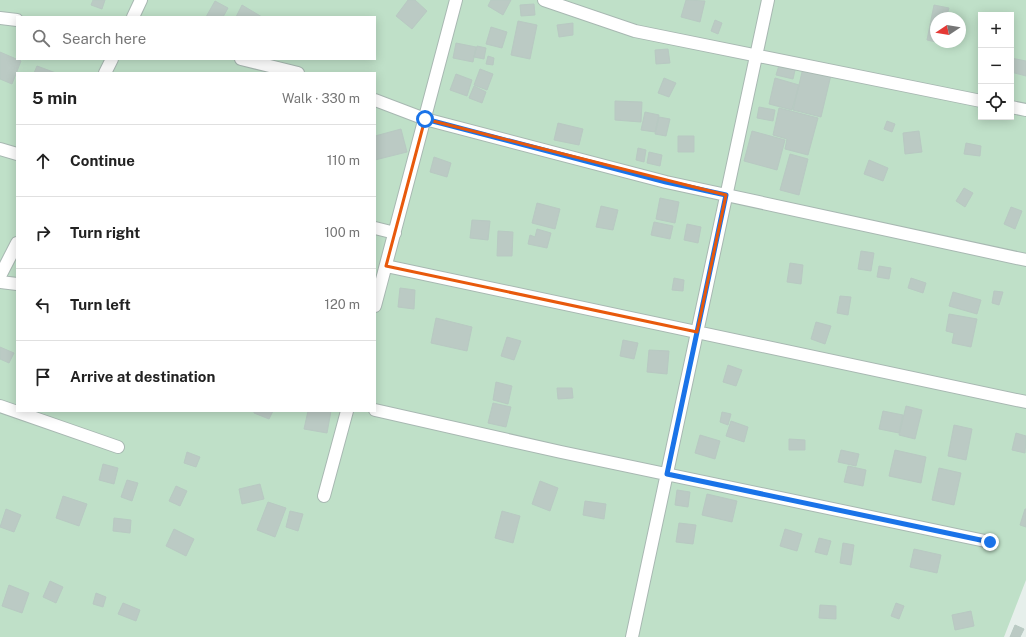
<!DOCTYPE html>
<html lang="en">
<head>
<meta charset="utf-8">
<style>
	body { margin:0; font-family:"Public Sans",sans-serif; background:#f6f6f6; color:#222 }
	.controls { position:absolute; right:12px; top:12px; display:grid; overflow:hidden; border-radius:0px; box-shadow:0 2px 10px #0003 }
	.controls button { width:36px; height:36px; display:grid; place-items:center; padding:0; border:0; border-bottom:1px solid #e0e0e0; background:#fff; color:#222; font:20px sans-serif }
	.compass { position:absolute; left:930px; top:12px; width:36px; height:36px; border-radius:50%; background:#fff; box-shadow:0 2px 10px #0003; rotate:258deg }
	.stop { position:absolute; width:12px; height:12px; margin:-9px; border:3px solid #1a73e8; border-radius:50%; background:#fff }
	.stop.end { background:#1a73e8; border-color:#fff; box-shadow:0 1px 4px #0008 }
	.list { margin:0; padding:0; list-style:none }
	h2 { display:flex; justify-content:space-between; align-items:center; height:52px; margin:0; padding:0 16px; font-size:17px }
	h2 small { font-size:13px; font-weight:400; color:#767676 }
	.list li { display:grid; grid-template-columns:26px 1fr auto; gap:12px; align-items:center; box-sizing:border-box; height:72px; padding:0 16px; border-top:1px solid #e0e0e0 }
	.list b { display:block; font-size:15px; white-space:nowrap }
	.list em { font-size:13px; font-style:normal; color:#767676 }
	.icon { flex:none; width:22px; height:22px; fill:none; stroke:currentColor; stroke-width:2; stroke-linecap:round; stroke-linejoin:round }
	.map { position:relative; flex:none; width:1026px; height:637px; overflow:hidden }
	.search { position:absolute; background:#fff; box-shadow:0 2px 10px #0003; left:16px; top:16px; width:360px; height:44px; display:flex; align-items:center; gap:10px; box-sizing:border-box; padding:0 14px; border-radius:0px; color:#767676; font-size:15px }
	.panel { position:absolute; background:#fff; box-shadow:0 2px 10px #0003; left:16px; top:72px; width:360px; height:340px; border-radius:0px }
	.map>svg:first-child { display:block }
</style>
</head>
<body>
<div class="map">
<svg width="1026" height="637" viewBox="0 0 1026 637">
	<rect width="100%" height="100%" fill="#e6efeb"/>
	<path fill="#bfe0c8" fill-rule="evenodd" d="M0 0H1026V580L1004 637H0ZM981 15H1011V117H981ZM17 17H375V59H17ZM936 18H960V42H936ZM17 73H375V411H17Z"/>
	<path fill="#bbcac4" stroke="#b8c9c2" d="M93 0H105L102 9 91 5Z
		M408 0H415L427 11 412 29 396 16Z
		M491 0H511L503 15 488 6Z
		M686 0 705 1 700 22 681 17Z
		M215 1 228 8 223 17H206Z
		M534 4 535 15 521 16 520 5Z
		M242 5 262 17H236Z
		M934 5 949 8 946 18H936V42H941V43L927 40Z
		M715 20 722 23 718 34 711 31Z
		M518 21 537 25 530 59 511 55Z
		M573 23V35L559 37 557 25Z
		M491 27 507 32 502 48 486 44Z
		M456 43 476 47 473 62 453 58Z
		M477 46 486 48 484 59 474 57Z
		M668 49 670 63 656 64 655 50Z
		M0 52 21 61 12 84 0 79Z
		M488 56 494 58 493 65 486 64Z
		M1011 58 1026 61V76L1011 72Z
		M780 62 796 66 793 79 776 75Z
		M37 66 56 73H34Z
		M803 68 831 75 821 117 793 110Z
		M480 69 493 74 487 90 474 85Z
		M456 74 472 80 467 96 450 90Z
		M664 78 676 83 669 97 658 93Z
		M775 78 799 85 792 110 769 104Z
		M474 86 486 92 482 103 469 98Z
		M615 101 642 102 641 122 615 120Z
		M759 107 775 110 773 121 757 118Z
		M779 108 818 118 808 155 785 149 787 139 773 135Z
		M645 112 659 115 655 132 641 130Z
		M659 117 670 119 666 136 655 134Z
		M887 121 895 124 892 132 884 129Z
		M558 123 583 129 579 145 554 140Z
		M401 129 407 152 375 160V136Z
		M752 131 785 140 777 170 744 161Z
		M919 131 922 152 905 154 903 133Z
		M678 136H694V152H678Z
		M966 143 981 146 980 156 964 154Z
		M638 148 646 150 644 162 636 160Z
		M649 152 662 155 660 166 647 163Z
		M790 154 808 159 799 195 780 190Z
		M434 157 451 163 447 177 430 172Z
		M869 160 888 168 883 181 864 174Z
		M964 188 973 193 965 207 956 201Z
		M660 198 679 202 675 223 656 219Z
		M537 203 560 209 555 229 532 223Z
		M601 206 618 210 613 230 596 227Z
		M1011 207 1022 211 1015 229 1004 224Z
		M472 220 490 221 488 240 470 238Z
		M654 222 673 226 670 239 651 235Z
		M687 224 701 227 698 243 684 240Z
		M537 229 551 233 547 248 528 244 530 235 535 237Z
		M498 231 513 232 512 256H497Z
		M861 251 874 253 871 271 858 269Z
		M790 263 803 265 801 284 787 282Z
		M879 266 891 268 889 279 877 277Z
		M674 278 684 280 683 291 672 290Z
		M911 278 926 283 923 293 908 288Z
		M400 288 415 290 414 309 398 307Z
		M994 291 1003 292 999 305 992 303Z
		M953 292 981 300 977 314 949 306Z
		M840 296 851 297 848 315 837 313Z
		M949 314 977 319 971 347 952 343 954 333 946 331Z
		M436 318 472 327 467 351 431 343Z
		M816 322 831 326 825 344 811 339Z
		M507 337 521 341 514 360 501 356Z
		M623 340 638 343 634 359 620 356Z
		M0 347 14 353 9 363 0 359Z
		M649 350 669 351 667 374 647 372Z
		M728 365 742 370 736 386 723 382Z
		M496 382 512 386 508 404 493 400Z
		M557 388H572L573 398 558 399Z
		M493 403 511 407 506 427 488 423Z
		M906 406 922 410 915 439 899 435Z
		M254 411H273L269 419 254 413Z
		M308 411H331L327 433 304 429Z
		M883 411 903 415 899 433 879 429Z
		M722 412 731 414 728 425 720 422Z
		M731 421 748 427 744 442 726 436Z
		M954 425 972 429 966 460 948 456Z
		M1016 433 1026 436 1025 453 1012 450Z
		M700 435 720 441 715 459 695 453Z
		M789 439 805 440V450H789Z
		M841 450 859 454 856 466 838 462Z
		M895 450 926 457 921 483 889 476Z
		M187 452 200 457 196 467 184 463Z
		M103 464 118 468 114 484 99 480Z
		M848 466 866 470 863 486 844 482Z
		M939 468 961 473 954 505 932 500Z
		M127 480 138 483 132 501 121 497Z
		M540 481 558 488 550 511 532 504Z
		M260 484 264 499 242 504 239 489Z
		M176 486 187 491 180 506 169 501Z
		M677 490 690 492 688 507 675 505Z
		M707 494 737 501 732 522 702 515Z
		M63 496 87 504 79 526 56 518Z
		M585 501 606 504 604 519 583 515Z
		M268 502 286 508 275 537 257 530Z
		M6 509 21 515 14 532 0 527Z
		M1025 509H1026V527L1020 525Z
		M290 511 303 514 298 531 286 527Z
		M502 511 520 516 513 543 495 538Z
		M114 518 131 520 130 533 113 531Z
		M679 523 696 525 693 544 676 542Z
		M174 529 194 539 186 556 166 546Z
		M785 529 802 534 797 551 780 546Z
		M819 538 831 541 827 555 815 552Z
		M843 543 854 545 851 565 840 563Z
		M914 549 941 555 937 573 910 567Z
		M50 581 63 587 56 603 43 597Z
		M9 585 29 593 22 613 2 606Z
		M96 593 106 597 103 607 93 604Z
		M123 603 140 610 136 621 118 614Z
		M896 603 904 606 899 619 891 616Z
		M820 605 836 606V619L819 618Z
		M971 611 974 626 955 630 952 615Z
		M1015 625 1024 629 1020 637H1010Z"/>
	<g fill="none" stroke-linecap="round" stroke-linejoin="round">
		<g stroke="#a8b8b2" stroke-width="14">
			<path id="street" d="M544 0 635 31 981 101
				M133 17 141 0
				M0 18 17 20
				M241 59 298 73
				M105 73 112 59
				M375 100 425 119 666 182 1026 260
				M1011 107 1026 110
				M0 149 17 154
				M375 228 395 233
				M386 266 1026 402
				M0 276 17 243
				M0 282 17 284
				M375 306 456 0
				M0 406 118 447
				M375 410 561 452 990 542
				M324 496 347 411
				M632 637 768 0"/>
		</g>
		<use href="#street" stroke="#fff" stroke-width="12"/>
	</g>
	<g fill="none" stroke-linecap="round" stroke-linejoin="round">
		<path stroke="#1a73e8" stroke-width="5" d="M425 119 666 182 726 195 667 474 990 542"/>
	</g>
	<path fill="none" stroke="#e8590c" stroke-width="3" stroke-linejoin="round" d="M425 119 726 195 697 332 386 266Z"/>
</svg>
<div class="controls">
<button>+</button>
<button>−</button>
<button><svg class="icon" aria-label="locate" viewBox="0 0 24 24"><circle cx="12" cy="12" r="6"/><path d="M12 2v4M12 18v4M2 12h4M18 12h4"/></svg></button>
</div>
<svg class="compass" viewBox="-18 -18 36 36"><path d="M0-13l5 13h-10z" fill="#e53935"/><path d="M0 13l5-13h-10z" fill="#767676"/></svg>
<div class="stop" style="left:425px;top:119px"></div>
<div class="stop end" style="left:990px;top:542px"></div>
<div class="search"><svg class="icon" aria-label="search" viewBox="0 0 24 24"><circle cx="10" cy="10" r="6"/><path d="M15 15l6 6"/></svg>Search here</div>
<section class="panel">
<h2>5 min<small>Walk · 330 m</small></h2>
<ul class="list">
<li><svg class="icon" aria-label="ahead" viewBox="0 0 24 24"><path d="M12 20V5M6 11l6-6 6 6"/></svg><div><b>Continue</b></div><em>110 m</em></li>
<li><svg class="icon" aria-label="right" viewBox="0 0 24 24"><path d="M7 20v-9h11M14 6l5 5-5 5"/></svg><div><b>Turn right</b></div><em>100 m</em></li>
<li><svg class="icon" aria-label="left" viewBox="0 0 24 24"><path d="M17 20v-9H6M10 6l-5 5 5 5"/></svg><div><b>Turn left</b></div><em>120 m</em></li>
<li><svg class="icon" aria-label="arrive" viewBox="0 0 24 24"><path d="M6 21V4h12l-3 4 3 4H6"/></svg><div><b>Arrive at destination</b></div></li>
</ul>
</section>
</div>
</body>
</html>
